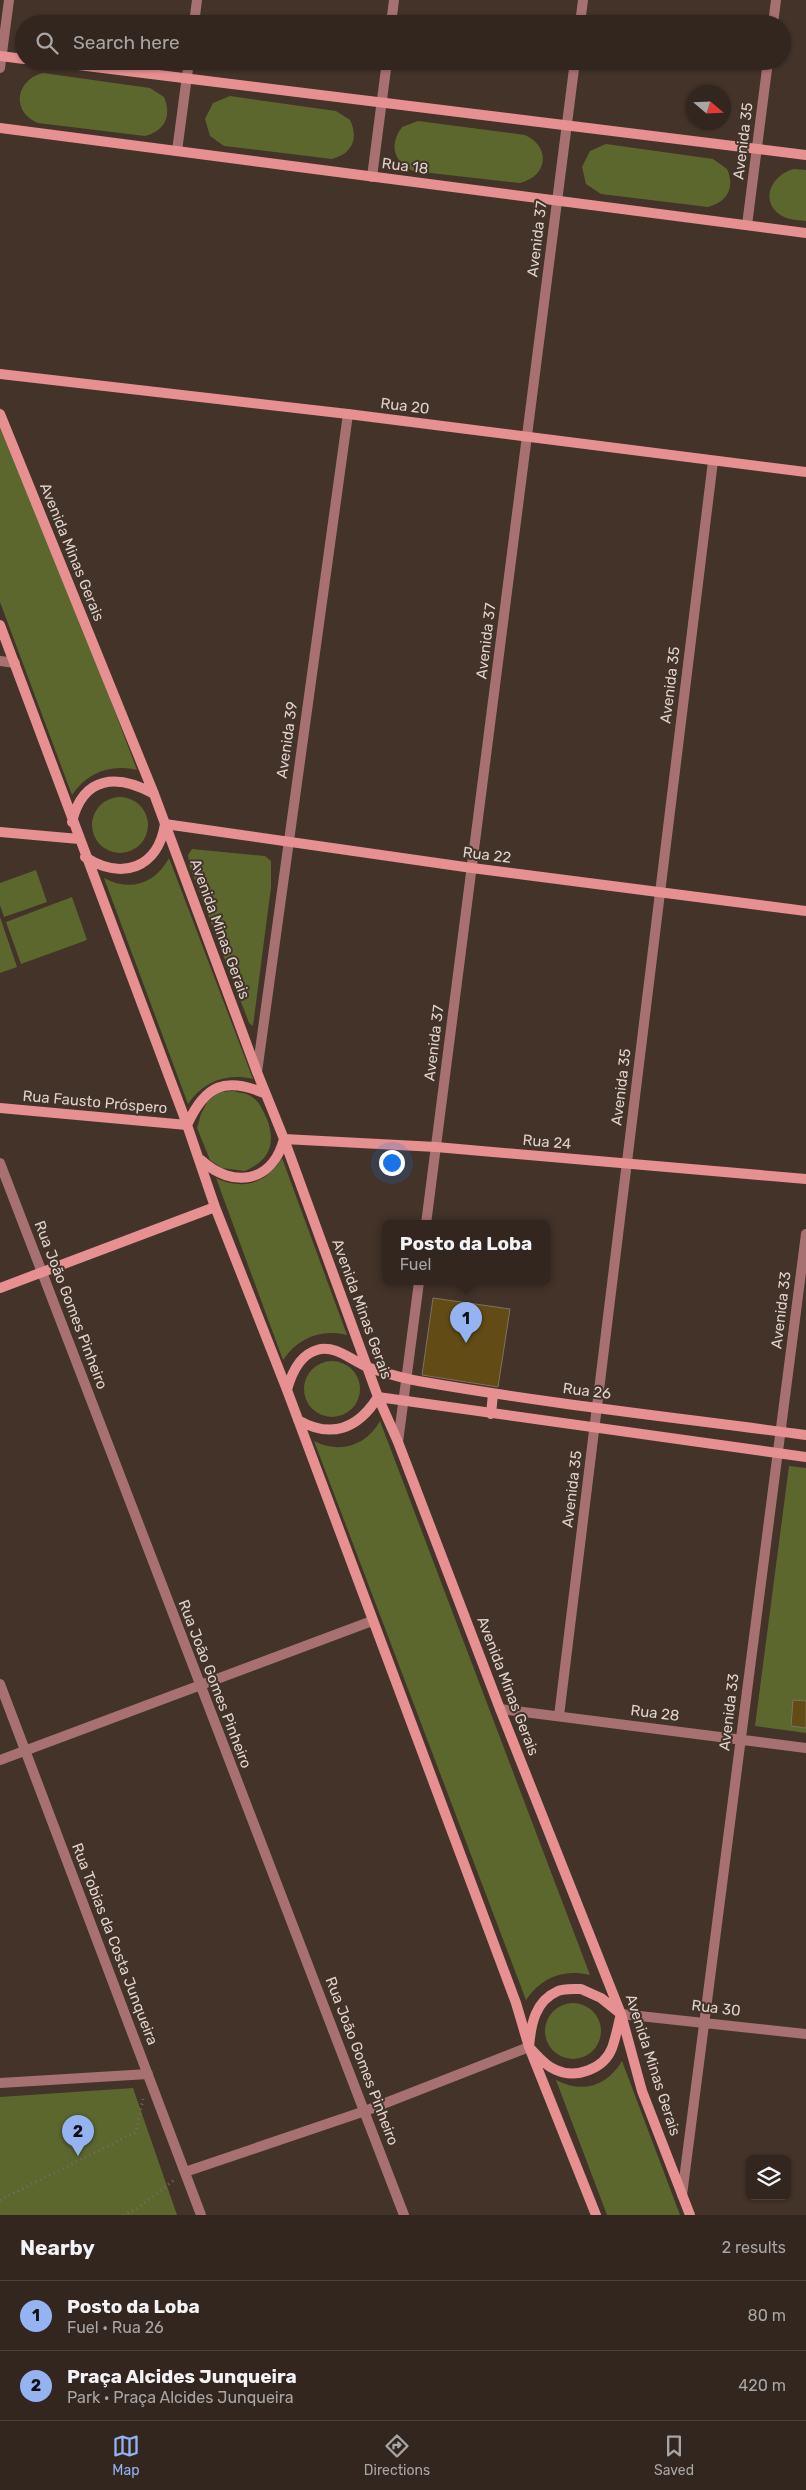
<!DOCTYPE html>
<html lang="en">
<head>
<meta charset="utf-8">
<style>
	body { margin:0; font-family:Rubik,sans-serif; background:#3d322c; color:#f1f3f6 }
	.controls { position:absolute; right:15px; bottom:15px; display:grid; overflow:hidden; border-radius:8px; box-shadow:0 1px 4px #0004 }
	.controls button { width:45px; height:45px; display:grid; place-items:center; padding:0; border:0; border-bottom:1px solid #4d433d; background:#32261f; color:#f1f3f6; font:25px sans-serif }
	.compass { position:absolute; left:686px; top:85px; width:45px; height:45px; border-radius:50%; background:#32261f; box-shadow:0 1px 4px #0004; rotate:109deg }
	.you { position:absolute; left:391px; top:1162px; width:18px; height:18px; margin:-12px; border:4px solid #fff; border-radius:50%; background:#1a73e8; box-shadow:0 0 0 8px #1a73e833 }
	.badge { display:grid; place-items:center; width:32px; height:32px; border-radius:50%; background:#95b2f1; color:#111; font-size:16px; font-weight:700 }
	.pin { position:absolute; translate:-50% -41px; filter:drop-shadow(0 1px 2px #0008) }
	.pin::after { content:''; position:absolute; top:26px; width:18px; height:15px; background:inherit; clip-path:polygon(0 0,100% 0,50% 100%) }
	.popup { position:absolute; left:382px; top:1220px; width:168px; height:65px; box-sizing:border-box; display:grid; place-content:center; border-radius:8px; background:#32261f; filter:drop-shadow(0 1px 4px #0005); font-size:16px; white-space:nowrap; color:#a8a5a4 }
	.popup b { font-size:19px; color:#f1f3f6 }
	.popup::after { content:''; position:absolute; left:50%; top:100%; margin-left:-10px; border:10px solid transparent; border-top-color:#32261f }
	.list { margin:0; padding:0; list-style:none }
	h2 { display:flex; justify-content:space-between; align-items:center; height:65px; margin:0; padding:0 20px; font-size:21px }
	h2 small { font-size:16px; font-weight:400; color:#a8a5a4 }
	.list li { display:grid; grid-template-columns:32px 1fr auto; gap:15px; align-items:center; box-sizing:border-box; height:70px; padding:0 20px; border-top:1px solid #4d433d }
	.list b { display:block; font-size:19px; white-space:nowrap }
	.list p { margin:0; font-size:16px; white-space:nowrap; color:#a8a5a4 }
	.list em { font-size:16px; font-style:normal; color:#a8a5a4 }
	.icon { flex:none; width:28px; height:28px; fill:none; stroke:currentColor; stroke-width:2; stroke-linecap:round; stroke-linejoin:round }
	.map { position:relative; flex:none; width:806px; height:2215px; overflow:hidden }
	.search { position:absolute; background:#32261f; box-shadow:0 1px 4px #0004; left:15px; right:15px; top:15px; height:55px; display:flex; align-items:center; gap:12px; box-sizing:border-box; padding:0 18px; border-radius:28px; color:#a8a5a4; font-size:19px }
	.sheet { height:205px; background:#32261f }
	nav { display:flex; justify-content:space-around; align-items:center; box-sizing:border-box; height:70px; border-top:1px solid #4d433d; background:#32261f; font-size:14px; color:#a8a5a4 }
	nav a { display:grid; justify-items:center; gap:2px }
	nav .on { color:#95b2f1 }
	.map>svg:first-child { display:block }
</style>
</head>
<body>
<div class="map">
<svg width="806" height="2215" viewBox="0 0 806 2215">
	<rect width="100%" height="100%" fill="#433329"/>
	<path fill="#5c672e" d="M43 73 150 88 164 97C172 116 165 131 145 136L38 123C11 112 15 80 43 73Z
		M230 96 336 111 350 120C359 139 352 154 332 159L224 146 210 136 205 119 213 103Z
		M418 121 525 135C551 147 548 176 520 183L413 171C393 162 389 144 402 127Z
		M606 144 713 159 727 169C735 187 728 202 708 207L601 194 586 184 582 167 590 151Z
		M794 169 806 170V221C798 220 789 220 782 216 758 202 772 174 794 169Z
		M0 407 137 770C110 764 88 772 72 795L0 602Z
		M92 825a28 28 0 1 1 56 0a28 28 0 1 1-56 0Z
		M192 849 265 856 271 861V887L253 1026 249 1023 190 867 188 855Z
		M169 858 253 1079C226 1073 204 1081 188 1104L104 878C130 892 155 884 169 858Z
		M36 870 47 902 4 917 0 905V883Z
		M72 897 87 940 21 964 6 922Z
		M0 917 17 967 0 973Z
		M234 1091C239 1093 248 1093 252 1097 260 1102 263 1111 267 1119 276 1144 270 1160 245 1171L222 1168 210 1160 197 1128 201 1114 208 1101 219 1092Z
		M282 1158 347 1335C321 1329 299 1337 283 1360L216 1178C243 1191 267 1183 282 1158Z
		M304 1389a28 28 0 1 1 56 0a28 28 0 1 1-56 0Z
		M380 1421 590 1975C563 1969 542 1977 526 2000L314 1441C340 1454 366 1446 380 1421Z
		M789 1466 806 1468V1733L755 1726Z
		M545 2031a28 28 0 1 1 56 0a28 28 0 1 1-56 0Z
		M622 2061 680 2215H607L556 2080C583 2094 607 2086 622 2061Z
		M133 2088 177 2215H0V2097Z"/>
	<path fill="#624b15" stroke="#7b7361" d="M433 1298 510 1309 498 1387 422 1375Z
		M793 1700 806 1701V1728L791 1726Z"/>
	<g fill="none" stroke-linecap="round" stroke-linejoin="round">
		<path stroke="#796b63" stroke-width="3" stroke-dasharray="1 4" stroke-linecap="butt" d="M0 2200 136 2132 143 2099
			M123 2215 137 2209 174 2180"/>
		<path stroke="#a77171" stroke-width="10" d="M194 24 197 0
			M391 24 394 0
			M580 24 583 0
			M773 24 776 0
			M0 68 9 0
			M177 151 189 61
			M372 177 387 61
			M747 225 768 61
			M0 661 15 663
			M257 1072 348 414
			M0 1163 404 2215
			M426 1224 575 61
			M398 1442 419 1282
			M0 1684 201 2215
			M500 1709 806 1748
			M559 1716 713 461
			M0 1760 372 1621
			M621 2014 806 2034
			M0 2083 148 2074
			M185 2172 365 2111 529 2047
			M682 2195 806 1234"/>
		<path stroke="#e79091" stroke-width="10" d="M0 56 24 59
			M46 61 806 155
			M0 128 806 233
			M0 374 348 414 806 472
			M0 414 154 794 257 1072 284 1139 378 1397 398 1442 500 1709 621 2014 642 2091 690 2215
			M0 625 185 1119 215 1207 287 1390 516 2003 529 2047 596 2215
			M72 822C83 775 118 774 154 794
			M0 832 79 839
			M85 857C122 881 158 868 165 824L472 868 806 911
			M0 1108 187 1125
			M187 1125C205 1085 225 1076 266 1094
			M201 1160C233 1189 272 1183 284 1139L436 1147 806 1179
			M0 1288 215 1207
			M287 1390C291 1375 299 1355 317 1350 336 1344 353 1362 370 1368 388 1374 405 1379 424 1382 551 1404 679 1418 806 1435
			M491 1414 493 1394
			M298 1420C331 1439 358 1429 378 1397L806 1457
			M581 1989 601 1998 621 2014C618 2025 616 2037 612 2048 604 2069 576 2079 556 2070 545 2066 537 2055 529 2047 531 2024 535 2001 558 1991 564 1988 574 1989 581 1989Z"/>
	</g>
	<g text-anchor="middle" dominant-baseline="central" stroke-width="4" stroke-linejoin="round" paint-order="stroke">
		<g font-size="15" fill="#ddd2cc" stroke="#433329">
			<text transform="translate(743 141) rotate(-83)">Avenida 35</text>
			<text transform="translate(405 166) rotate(7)">Rua 18</text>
			<text transform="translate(537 239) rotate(-83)">Avenida 37</text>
			<text transform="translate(405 406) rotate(7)">Rua 20</text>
			<text transform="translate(72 552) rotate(68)">Avenida Minas Gerais</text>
			<text transform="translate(486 641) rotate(-83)">Avenida 37</text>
			<text transform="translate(670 685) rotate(-83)">Avenida 35</text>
			<text transform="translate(287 740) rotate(-82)">Avenida 39</text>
			<text transform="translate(487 855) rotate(7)">Rua 22</text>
			<text transform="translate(220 929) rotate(70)">Avenida Minas Gerais</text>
			<text transform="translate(434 1043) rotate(-83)">Avenida 37</text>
			<text transform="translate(621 1087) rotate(-83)">Avenida 35</text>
			<text transform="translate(95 1102) rotate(5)">Rua Fausto Próspero</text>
			<text transform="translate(547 1142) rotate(5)">Rua 24</text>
			<text transform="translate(71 1305) rotate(69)">Rua João Gomes Pinheiro</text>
			<text transform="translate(362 1309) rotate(70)">Avenida Minas Gerais</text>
			<text transform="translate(781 1310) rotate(-83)">Avenida 33</text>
			<text transform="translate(587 1391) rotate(7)">Rua 26</text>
			<text transform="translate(572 1489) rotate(-83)">Avenida 35</text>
			<text transform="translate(215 1684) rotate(69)">Rua João Gomes Pinheiro</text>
			<text transform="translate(508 1686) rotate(69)">Avenida Minas Gerais</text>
			<text transform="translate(729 1712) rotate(-83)">Avenida 33</text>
			<text transform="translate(655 1713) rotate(7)">Rua 28</text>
			<text transform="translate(115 1944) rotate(69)">Rua Tobias da Costa Junqueira</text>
			<text transform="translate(716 2008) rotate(7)">Rua 30</text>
			<text transform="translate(362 2061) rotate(69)">Rua João Gomes Pinheiro</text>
			<text transform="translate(653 2065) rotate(72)">Avenida Minas Gerais</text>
		</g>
	</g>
</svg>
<div class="controls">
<button><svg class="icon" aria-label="layers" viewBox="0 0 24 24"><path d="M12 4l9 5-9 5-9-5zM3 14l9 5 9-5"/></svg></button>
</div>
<svg class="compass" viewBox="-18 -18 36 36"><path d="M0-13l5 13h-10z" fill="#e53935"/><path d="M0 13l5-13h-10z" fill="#a8a5a4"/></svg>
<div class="you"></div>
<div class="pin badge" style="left:466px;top:1343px">1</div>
<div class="popup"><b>Posto da Loba</b>Fuel</div>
<div class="pin badge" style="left:78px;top:2156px">2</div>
<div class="search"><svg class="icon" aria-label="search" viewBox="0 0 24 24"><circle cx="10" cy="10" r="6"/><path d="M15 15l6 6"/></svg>Search here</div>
</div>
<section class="sheet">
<h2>Nearby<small>2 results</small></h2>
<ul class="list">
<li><span class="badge">1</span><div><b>Posto da Loba</b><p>Fuel · Rua 26</p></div><em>80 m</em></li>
<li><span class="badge">2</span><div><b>Praça Alcides Junqueira</b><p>Park · Praça Alcides Junqueira</p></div><em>420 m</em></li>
</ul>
</section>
<nav>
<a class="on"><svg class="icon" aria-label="map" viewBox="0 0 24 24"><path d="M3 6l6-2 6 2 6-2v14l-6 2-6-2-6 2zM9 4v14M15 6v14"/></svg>Map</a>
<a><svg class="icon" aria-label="directions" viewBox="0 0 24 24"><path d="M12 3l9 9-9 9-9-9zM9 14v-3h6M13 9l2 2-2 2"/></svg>Directions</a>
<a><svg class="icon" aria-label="saved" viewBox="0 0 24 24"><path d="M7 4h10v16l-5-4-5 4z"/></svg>Saved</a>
</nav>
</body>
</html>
